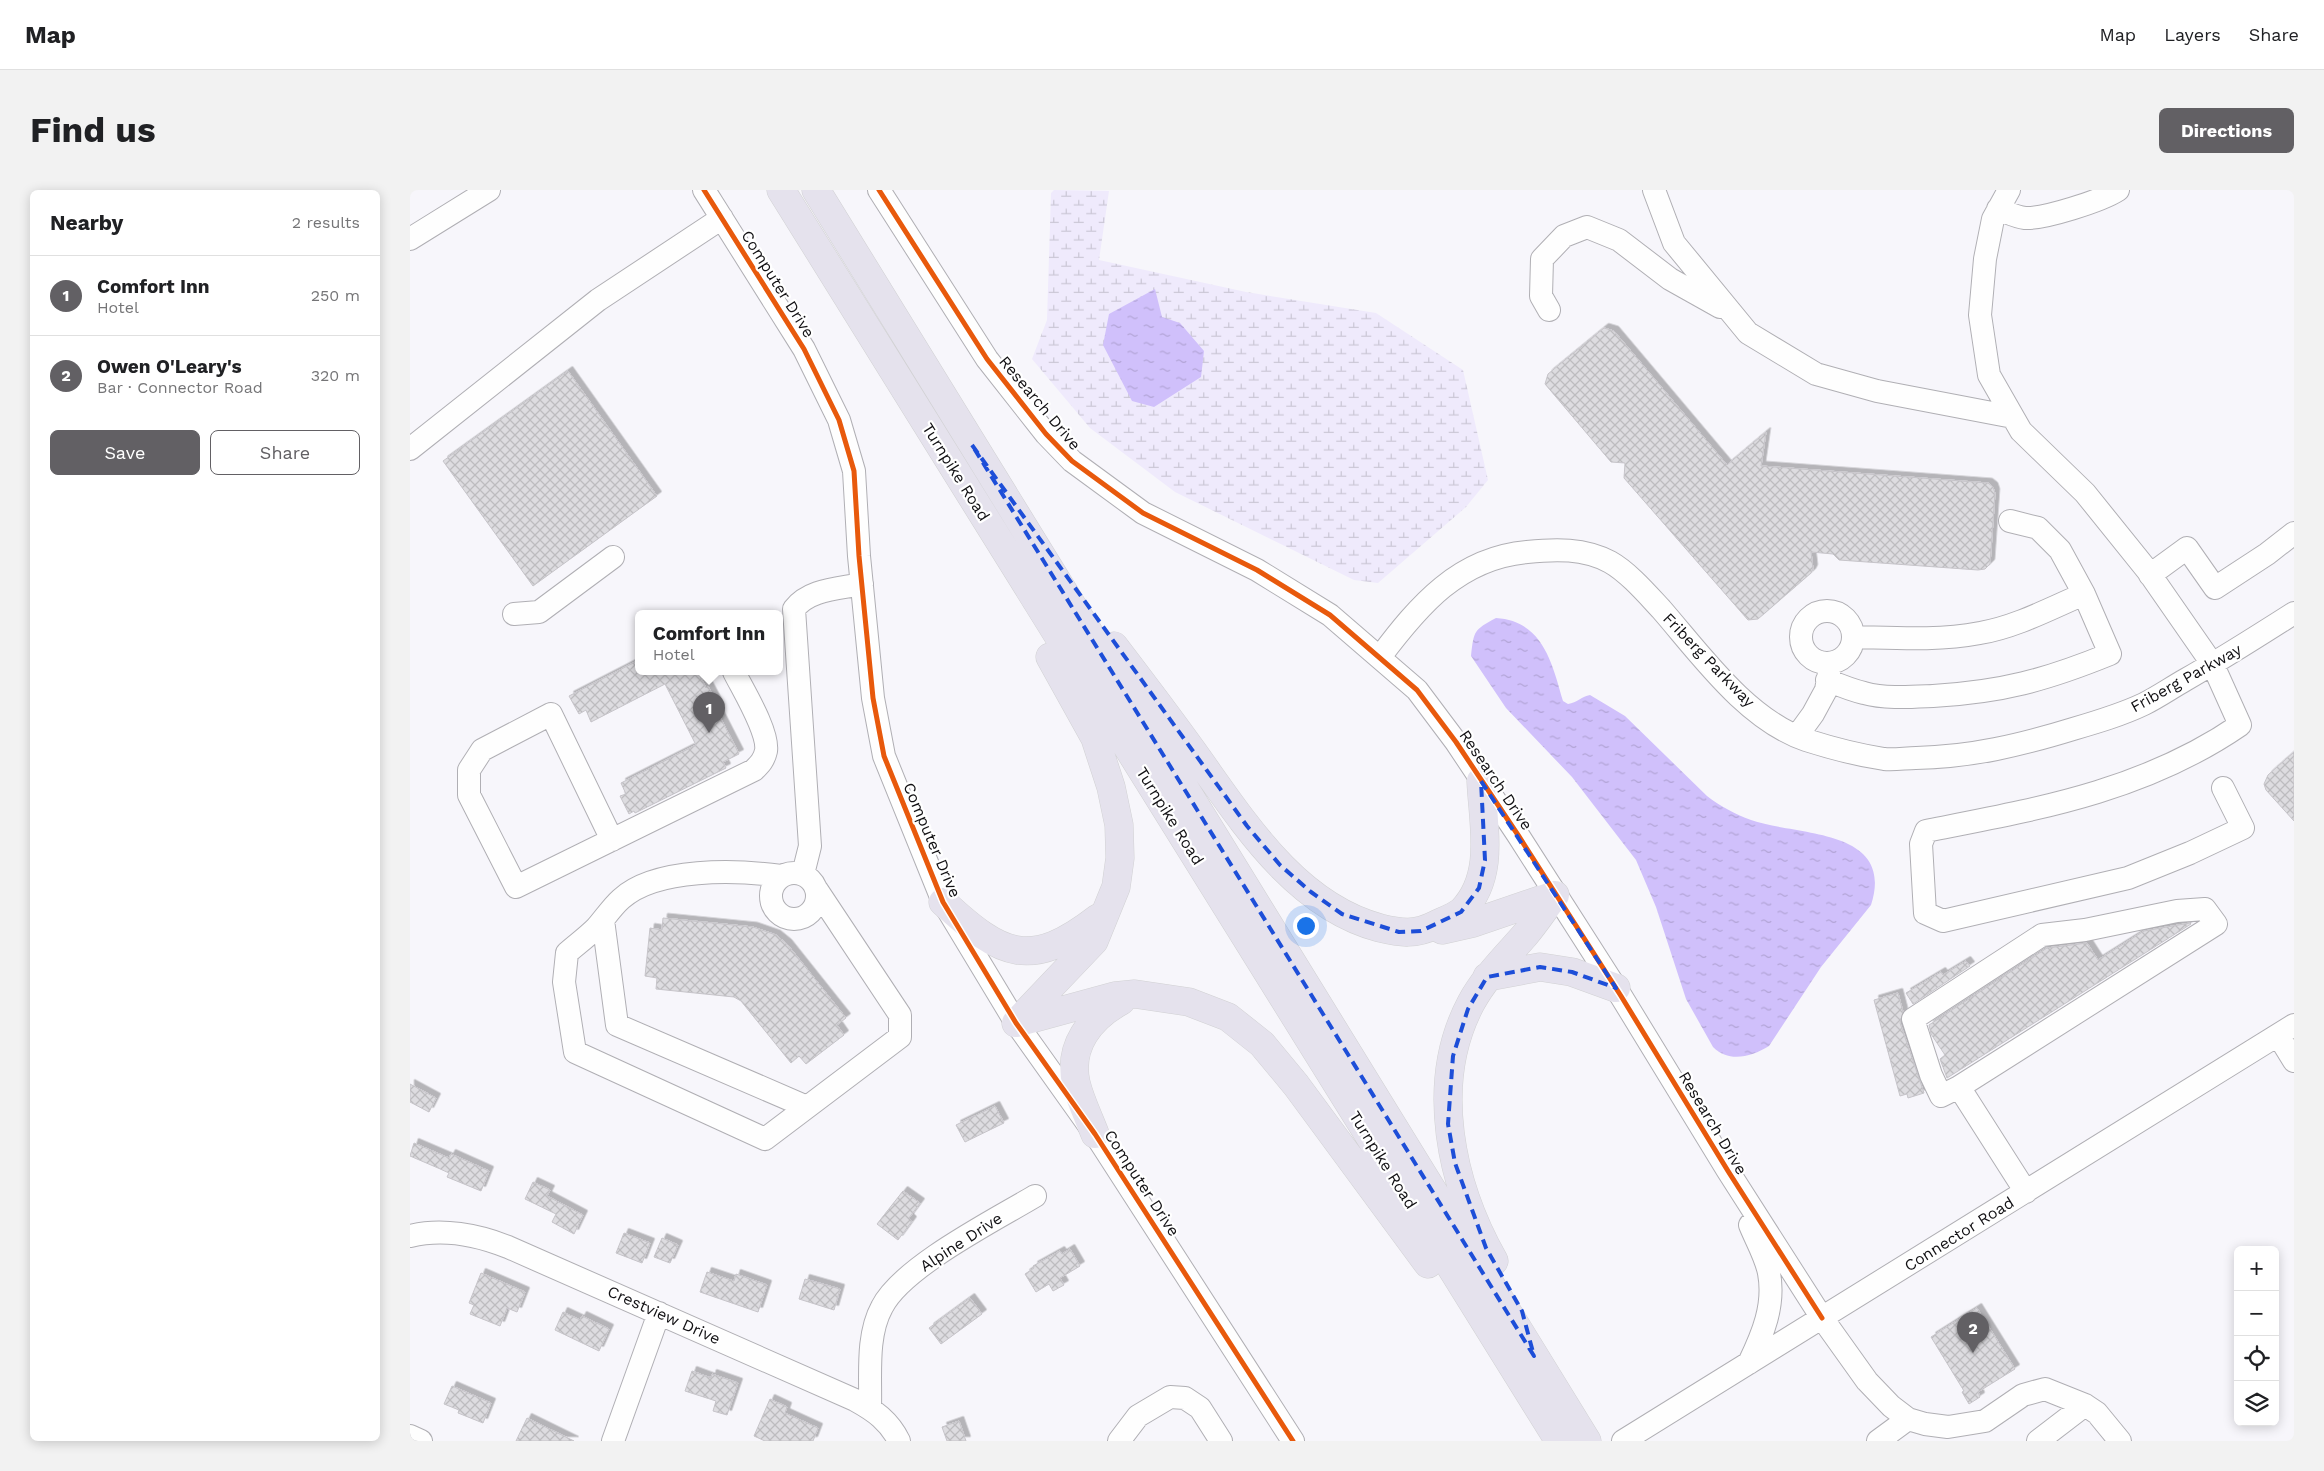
<!DOCTYPE html>
<html lang="en">
<head>
<meta charset="utf-8">
<style>
	body { margin:0; font-family:"Work Sans",sans-serif; background:#f2f2f2; color:#202124 }
	.controls { position:absolute; right:15px; bottom:15px; display:grid; overflow:hidden; border-radius:8px; box-shadow:0 2px 12px #0003 }
	.controls button { width:45px; height:45px; display:grid; place-items:center; padding:0; border:0; border-bottom:1px solid #e0e0e0; background:#fff; color:#202124; font:25px sans-serif }
	.you { position:absolute; left:895px; top:735px; width:18px; height:18px; margin:-12px; border:4px solid #fff; border-radius:50%; background:#1a73e8; box-shadow:0 0 0 8px #1a73e833 }
	.badge { display:grid; place-items:center; width:32px; height:32px; border-radius:50%; background:#626064; color:#fff; font-size:16px; font-weight:700 }
	.pin { position:absolute; translate:-50% -41px; filter:drop-shadow(0 1px 2px #0008) }
	.pin::after { content:''; position:absolute; top:26px; width:18px; height:15px; background:inherit; clip-path:polygon(0 0,100% 0,50% 100%) }
	.popup { position:absolute; left:225px; top:420px; width:148px; height:65px; box-sizing:border-box; display:grid; place-content:center; border-radius:8px; background:#fff; filter:drop-shadow(0 1px 4px #0005); font-size:16px; white-space:nowrap; color:#757577 }
	.popup b { font-size:19px; color:#202124 }
	.popup::after { content:''; position:absolute; left:50%; top:100%; margin-left:-10px; border:10px solid transparent; border-top-color:#fff }
	.list { margin:0; padding:0; list-style:none }
	h2 { display:flex; justify-content:space-between; align-items:center; height:65px; margin:0; padding:0 20px; font-size:21px }
	h2 small { font-size:16px; font-weight:400; color:#757577 }
	.list li { display:grid; grid-template-columns:32px 1fr auto; gap:15px; align-items:center; box-sizing:border-box; height:80px; padding:0 20px; border-top:1px solid #e0e0e0 }
	.list b { display:block; font-size:19px; white-space:nowrap }
	.list p { margin:0; font-size:16px; white-space:nowrap; color:#757577 }
	.list em { font-size:16px; font-style:normal; color:#757577 }
	.actions { display:flex; gap:10px; padding:15px 20px }
	.actions a { flex:1; padding:11px 0; border:1px solid #626064; border-radius:8px; text-align:center; font-size:18px; color:#626064 }
	.actions .main { background:#626064; color:#fff }
	.icon { flex:none; width:28px; height:28px; fill:none; stroke:currentColor; stroke-width:2; stroke-linecap:round; stroke-linejoin:round }
	.map { position:relative; flex:none; width:1884px; height:1251px; overflow:hidden; border-radius:8px }
	header { display:flex; align-items:center; gap:30px; box-sizing:border-box; height:70px; padding:0 25px; background:#fff; border-bottom:1px solid #e0e0e0 }
	header strong { font-size:24px }
	nav { display:flex; gap:28px; margin-inline-start:auto; font-size:18px }
	.intro { display:flex; align-items:center; justify-content:space-between; box-sizing:border-box; height:120px; padding:0 30px }
	h1 { margin:0; font-size:35px }
	.button { padding:12px 22px; border-radius:8px; background:#626064; color:#fff; font-size:18px; font-weight:700 }
	main { display:flex; gap:30px; padding:0 30px }
	aside { flex:1; background:#fff; border-radius:8px; box-shadow:0 2px 12px #0003 }
	.map>svg:first-child { display:block }
</style>
</head>
<body>
<header>
<strong>Map</strong>
<nav><a>Map</a><a>Layers</a><a>Share</a></nav>
</header>
<div class="intro"><h1>Find us</h1><a class="button">Directions</a></div>
<main>
<aside>
<h2>Nearby<small>2 results</small></h2>
<ul class="list">
<li><span class="badge">1</span><div><b>Comfort Inn</b><p>Hotel</p></div><em>250 m</em></li>
<li><span class="badge">2</span><div><b>Owen O'Leary's</b><p>Bar · Connector Road</p></div><em>320 m</em></li>
</ul>
<div class="actions"><a class="main">Save</a><a>Share</a></div>
</aside>
<div class="map">
<svg width="1884" height="1251" viewBox="0 0 1884 1251">
	<defs>
		<pattern id="wetland-marsh" width="20" height="14" patternUnits="userSpaceOnUse" patternTransform="scale(1.25)"><rect width="20" height="14" fill="#efeafc"/><path d="M1 5h8M5 5V1M11 12h8M15 12V8" fill="none" stroke="#ccc8d7"/></pattern>
		<pattern id="water-ripples" width="26" height="14" patternUnits="userSpaceOnUse" patternTransform="scale(1.25)"><rect width="26" height="14" fill="#d0c0fb"/><path d="M2 4q2-2 4 0t4 0M15 11q2-2 4 0t4 0" fill="none" stroke="#b2a4d6"/></pattern>
		<pattern id="building-cross-hatch" width="8" height="8" patternUnits="userSpaceOnUse" patternTransform="scale(1.25)"><rect width="8" height="8" fill="#dddce0"/><path d="M0 0l8 8M0 8l8-8" fill="none" stroke="#bdbcbf"/></pattern>
		<filter id="shadow"><feDropShadow dx="4.5" dy="-4.5" stdDeviation="0" flood-color="#0004"/></filter>
	</defs>
	<rect width="100%" height="100%" fill="#f7f6fb"/>
	<path fill="url(#wetland-marsh)" d="M644 0 699 1 689 70 836 102 966 123 1053 180 1078 290 1056 317 968 393 944 390 765 302 680 238 622 169 637 130 641 3Z"/>
	<path fill="url(#water-ripples)" d="M745 99 752 127 770 133 794 161 791 187 744 217 722 211 693 155 699 124Z
		M1086 428C1133 431 1142 473 1153 511L1158 514C1167 513 1172 506 1180 505L1215 526 1297 606C1310 616 1325 624 1341 630 1385 646 1486 637 1461 715L1411 777 1359 856C1341 867 1319 873 1303 857L1276 809 1246 717 1226 670 1162 587 1096 518 1061 466C1064 440 1064 440 1086 428Z"/>
	<path fill="url(#building-cross-hatch)" stroke="#c6c4c9" filter="url(#shadow)" d="M1194 138 1204 141 1317 275 1356 242 1351 276 1578 293 1583 297 1585 303 1580 374 1575 379 1568 380 1429 370 1423 364 1401 362 1403 379 1401 383 1348 429 1338 430 1214 288 1215 273 1201 272 1135 194 1138 184Z
		M158 181 247 306 123 396 33 271Z
		M229 470V482H288L296 498 298 496 310 519 307 521 329 564 313 572 316 578 225 623 224 621 219 624 210 606 216 604 211 593 286 555 255 494 181 532 176 520 169 524 159 506Z
		M1884 562V631L1856 600 1854 594 1858 585Z
		M253 728 343 737 366 745 377 754 436 828 427 835 434 845 396 874 389 866 381 873 331 811 324 807 246 799 247 788 235 786 240 738 252 740Z
		M1780 733 1781 734 1537 888 1530 869 1535 865 1521 844 1519 835 1637 758 1677 753 1688 770 1734 741Z
		M1556 771 1560 776 1503 814 1496 803 1531 782 1533 785Z
		M1488 803 1493 822 1490 833 1514 903 1498 908 1497 904 1490 906 1464 810Z
		M0 894 26 908 19 922 0 912Z
		M585 916 594 933 555 952 546 935Z
		M4 953 39 968 41 964 79 981 71 1001 37 987 39 983 28 978 0 966Z
		M123 992 140 1000 137 1006 173 1025 164 1044 142 1032 146 1024 115 1009Z
		M493 1001 510 1013 499 1028 502 1031 488 1050 467 1034Z
		M214 1043 240 1053 232 1073 206 1063Z
		M252 1048 268 1055 260 1073 244 1067Z
		M660 1059 670 1076 650 1088 654 1095 643 1101 639 1094 626 1102 615 1084 624 1078 623 1076 650 1061 652 1064Z
		M297 1082 324 1091 326 1084 357 1095 348 1122 290 1102Z
		M71 1083 115 1102 107 1122 97 1118 90 1136 60 1124 64 1115 59 1113Z
		M395 1089 430 1099 424 1120 389 1109Z
		M560 1108 572 1124 531 1154 519 1138Z
		M1567 1118 1605 1179 1568 1202 1570 1207 1559 1214 1552 1202 1554 1201 1521 1147Z
		M153 1122 170 1130 172 1126 199 1139 189 1161 145 1140Z
		M282 1181 301 1188 302 1184 328 1193 317 1225 303 1221 306 1211 275 1201Z
		M42 1196 81 1213 73 1233 48 1223 49 1220 34 1214Z
		M360 1209 377 1217 375 1223 408 1238 403 1251H355L344 1246Z
		M117 1228 164 1251H106Z
		M549 1231 556 1251H537L532 1237Z"/>
	<g fill="none" stroke-linecap="round" stroke-linejoin="round">
		<g stroke="#b0afb4" stroke-width="24">
			<path id="minor" d="M294 0 394 159 429 230 444 281 449 366 463 508 474 566 533 712 606 833 685 944 883 1251
				M469 0 577 169 636 244 662 271 733 323 847 380 920 425 1007 500 1046 552 1108 645 1211 806 1318 981 1412 1128 1457 1191 1481 1216 1498 1229 1515 1234 1538 1237 1575 1231 1613 1205 1635 1199 1675 1215 1687 1223 1710 1251
				M1244 0 1264 53 1338 143 1406 184 1467 201 1603 227
				M1599 0 1583 29 1575 69 1570 125 1579 185 1611 241 1675 303 1737 380 1803 475 1830 535C1734 601 1628 619 1516 641L1511 654 1515 723 1533 731 1718 688 1780 663 1833 638 1813 598
				M1588 19C1596 22 1606 27 1615 28 1634 29 1691 11 1708 0
				M0 49 79 0
				M1139 120 1131 106 1132 69 1154 46 1177 37 1209 50 1260 89 1310 117
				M0 259 188 110 312 28
				M1740 385 1777 358 1805 398 1857 364 1884 343
				M1391 447a26 26 0 1 1 52 0a26 26 0 1 1-52 0Z
				M104 424 129 422 203 367
				M1444 447C1486 448 1528 451 1570 443 1606 437 1641 418 1674 404L1650 360 1628 338 1600 331
				M970 467C1009 415 1049 368 1117 362 1145 359 1174 358 1200 372 1218 382 1237 404 1251 419 1291 465 1337 530 1396 550 1421 558 1448 565 1474 569 1485 570 1496 568 1506 568 1561 567 1611 555 1663 539 1687 532 1711 525 1734 514 1748 507 1761 498 1775 490 1812 469 1848 446 1884 423
				M1417 490C1429 495 1441 500 1454 503 1475 509 1501 507 1523 506 1592 502 1636 490 1700 464L1674 404
				M1387 546 1403 524 1416 500 1420 477
				M202 650 141 524 72 560 59 580V605L106 697 344 580C350 574 354 570 356 561 359 542 333 500 324 482
				M361 706a23 23 0 1 1 46 0a23 23 0 1 1-46 0Z
				M393 684 400 656 384 419C399 399 428 399 452 394
				M371 686C327 680 246 677 211 709 202 717 194 729 186 738 177 747 166 755 157 763L154 792 165 862 355 949 490 847V825L407 700
				M193 730 207 835 397 917
				M1868 845 1884 871
				M1549 897 1531 906 1521 885 1503 829 1632 745 1675 740 1767 721 1795 719 1806 734 1549 897 1616 1002
				M0 1046C32 1038 68 1045 98 1057L445 1210C465 1221 479 1231 489 1251
				M1339 1173C1353 1144 1365 1115 1359 1083 1356 1067 1346 1050 1340 1035
				M460 1218C461 1186 456 1146 472 1117 492 1077 585 1030 625 1006
				M0 1246 11 1251
				M203 1251 249 1123
				M709 1251 728 1226 760 1207 775 1208 790 1218 811 1251
				M1213 1251 1884 835
				M1468 1251 1498 1229
				M1628 1251 1675 1215"/>
		</g>
		<g stroke="#d1d1d3" stroke-width="29">
			<path id="highway" d="M371 0 1149 1251
				M406 0 1177 1251
				M704 456C730 490 756 524 781 559 831 628 883 715 970 738 991 743 1005 745 1025 735 1033 731 1045 727 1052 721 1086 686 1073 635 1071 591
				M533 712C592 767 621 780 688 728
				M1032 740 1063 733 1145 705
				M1077 787 1130 777 1162 782 1206 798
				M606 833 684 751 706 697 710 668 709 635 701 597 685 548 640 467
				M606 833 705 806 725 804 779 812 818 827 852 854 886 895 1018 1074
				M685 944C679 928 670 910 666 893 658 856 680 828 711 811
				M1084 1071C1041 995 1018 894 1061 813 1075 787 1096 767 1115 745 1126 732 1135 718 1145 705"/>
		</g>
		<use href="#minor" stroke="#fefefe" stroke-width="22"/>
		<use href="#highway" stroke="#e5e2ed" stroke-width="28"/>
		<g stroke="#fff" stroke-width="8">
			<path id="cycleway" d="M294 0 394 159 429 230 444 281 449 366 463 508 474 566 533 712 606 833 685 944 883 1251
				M469 0 577 169 636 244 662 271 733 323 847 380 920 425 1007 500 1046 552 1108 645 1211 806 1318 981 1412 1128"/>
		</g>
		<use href="#cycleway" stroke="#e8590c" stroke-width="5"/>
	</g>
	<path fill="none" stroke="#1d4ed8" stroke-width="4" stroke-dasharray="10 6" stroke-linejoin="round" d="M562 255 837 636 870 675 901 702 932 724 989 742 1011 741 1051 722 1069 698 1075 670 1071 591 1206 798 1162 782 1130 777 1077 787 1058 819 1043 866 1038 934 1045 973 1076 1058 1112 1121 1124 1166Z"/>
	<g text-anchor="middle" dominant-baseline="central" stroke-width="4.5" stroke-linejoin="round" paint-order="stroke">
		<g font-size="16" fill="#111013" stroke="#fff">
			<text transform="translate(368 94) rotate(58)">Computer Drive</text>
			<text transform="translate(630 213) rotate(50)">Research Drive</text>
			<text transform="translate(546 282) rotate(58)">Turnpike Road</text>
			<text transform="translate(1299 470) rotate(46)">Friberg Parkway</text>
			<text transform="translate(1776 488) rotate(-29)">Friberg Parkway</text>
			<text transform="translate(1086 590) rotate(56)">Research Drive</text>
			<text transform="translate(760 626) rotate(58)">Turnpike Road</text>
			<text transform="translate(522 650) rotate(67)">Computer Drive</text>
			<text transform="translate(1303 933) rotate(59)">Research Drive</text>
			<text transform="translate(973 970) rotate(58)">Turnpike Road</text>
			<text transform="translate(732 993) rotate(57)">Computer Drive</text>
			<text transform="translate(1549 1044) rotate(-32)">Connector Road</text>
			<text transform="translate(551 1052) rotate(-33)">Alpine Drive</text>
			<text transform="translate(254 1125) rotate(24)">Crestview Drive</text>
		</g>
	</g>
</svg>
<div class="controls">
<button>+</button>
<button>−</button>
<button><svg class="icon" aria-label="locate" viewBox="0 0 24 24"><circle cx="12" cy="12" r="6"/><path d="M12 2v4M12 18v4M2 12h4M18 12h4"/></svg></button>
<button><svg class="icon" aria-label="layers" viewBox="0 0 24 24"><path d="M12 4l9 5-9 5-9-5zM3 14l9 5 9-5"/></svg></button>
</div>
<div class="you"></div>
<div class="pin badge" style="left:299px;top:543px">1</div>
<div class="popup"><b>Comfort Inn</b>Hotel</div>
<div class="pin badge" style="left:1563px;top:1163px">2</div>
</div>
</main>
</body>
</html>
